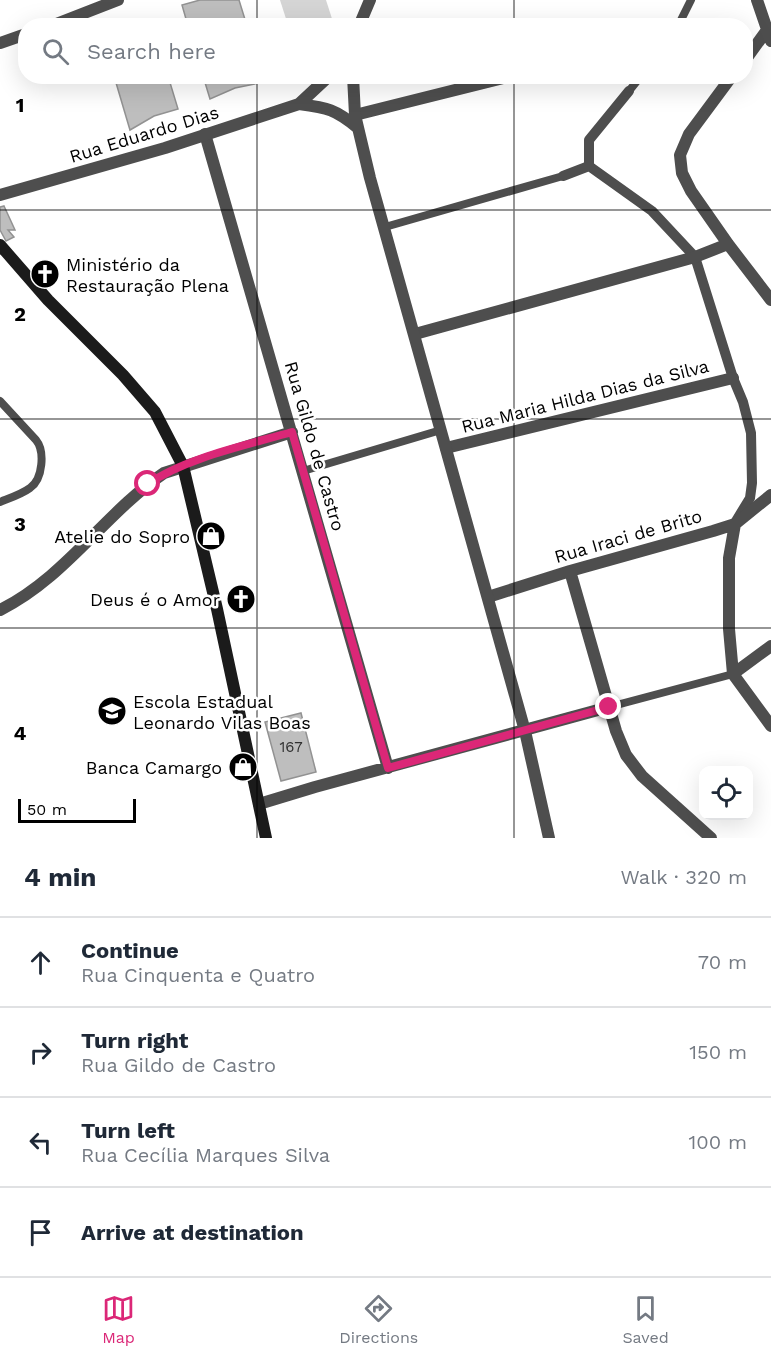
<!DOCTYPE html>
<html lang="en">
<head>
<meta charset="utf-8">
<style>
	body { margin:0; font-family:"Work Sans",sans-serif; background:#f6f6f7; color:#1f2937 }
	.controls { position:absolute; right:18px; bottom:18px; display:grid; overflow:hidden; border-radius:12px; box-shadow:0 6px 24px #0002 }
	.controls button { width:54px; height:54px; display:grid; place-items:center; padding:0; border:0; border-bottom:2px solid #e0e1e3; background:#fff; color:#1f2937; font:30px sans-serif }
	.scale { position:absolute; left:18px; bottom:15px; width:118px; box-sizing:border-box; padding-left:6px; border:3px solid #000; border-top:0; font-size:16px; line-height:21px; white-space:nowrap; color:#000; -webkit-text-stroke:4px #fff; paint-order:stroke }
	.stop { position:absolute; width:18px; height:18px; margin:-14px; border:4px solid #db2777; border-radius:50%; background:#fff }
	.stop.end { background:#db2777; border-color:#fff; box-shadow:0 2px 6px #0008 }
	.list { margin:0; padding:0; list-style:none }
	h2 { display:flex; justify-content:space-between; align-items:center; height:78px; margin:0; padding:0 24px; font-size:26px }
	h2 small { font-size:20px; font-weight:400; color:#747a83 }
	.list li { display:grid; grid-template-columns:39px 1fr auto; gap:18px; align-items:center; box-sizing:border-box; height:90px; padding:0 24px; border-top:2px solid #e0e1e3 }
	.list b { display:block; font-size:22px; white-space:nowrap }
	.list p { margin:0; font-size:20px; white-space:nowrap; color:#747a83 }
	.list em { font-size:20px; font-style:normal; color:#747a83 }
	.icon { flex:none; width:33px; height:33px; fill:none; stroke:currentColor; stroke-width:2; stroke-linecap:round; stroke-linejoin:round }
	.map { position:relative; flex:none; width:771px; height:838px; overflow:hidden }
	.search { position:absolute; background:#fff; box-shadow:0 6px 24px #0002; left:18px; right:18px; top:18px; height:66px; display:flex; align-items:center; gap:15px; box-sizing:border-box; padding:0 21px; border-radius:24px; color:#747a83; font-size:22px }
	.sheet { height:438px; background:#fff }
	nav { display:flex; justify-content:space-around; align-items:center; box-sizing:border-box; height:84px; border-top:2px solid #e0e1e3; background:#fff; font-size:16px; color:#747a83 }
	nav a { display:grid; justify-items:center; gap:3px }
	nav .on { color:#db2777 }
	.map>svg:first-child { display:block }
</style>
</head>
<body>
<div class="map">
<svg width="771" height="838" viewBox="0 0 771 838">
	<rect width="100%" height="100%" fill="#fff"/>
	<path fill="#d5d5d5" d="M280 0H326L334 25H288Z"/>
	<path fill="#bebebe" stroke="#929292" stroke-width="1.5" d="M200 0H239L247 26H188L182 5Z
		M114 76H168L178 109 154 116 130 130Z
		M203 76H262L264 82 235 88 210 99Z
		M4 206 15 230H8L14 237 6 241 0 230V207Z
		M301 713 316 772 281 781 265 722Z"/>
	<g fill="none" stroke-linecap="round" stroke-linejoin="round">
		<path stroke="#4e4e4e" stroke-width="8" d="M678 26 691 0
			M629 91 641 76
			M385 227 563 176
			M0 401 36 440C45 451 43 479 30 488 22 494 10 498 0 502
			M303 471 441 430
			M609 707 733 674"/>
		<path stroke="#4e4e4e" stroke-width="10" d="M629 91 589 140V166L652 211 695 257 733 378 743 402 751 433 752 483 750 498 736 521
			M563 176 589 166"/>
		<path stroke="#4e4e4e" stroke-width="12" d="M757 0 771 41
			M51 26 118 0
			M0 43 26 34
			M746 59 767 30
			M732 76 689 134 680 155 682 173 691 191 728 244 771 300
			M355 115 511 76
			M205 134 388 768
			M415 334 695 257 728 244
			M446 448 733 378
			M735 524 729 558V629L733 674 771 726
			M570 571 616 731 626 755 642 776 711 838
			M488 597 570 571 713 531 735 524 771 495
			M0 610C65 578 105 513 164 473L292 432
			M733 674 771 646
			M259 804 315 787 609 707"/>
		<path stroke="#4e4e4e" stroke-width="12" d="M359 26 370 0
			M353 76 355 115 370 178 525 731 549 838
			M299 104C328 108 335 109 358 128
			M0 195 165 148 299 104 329 76"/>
		<path stroke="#1b1b1b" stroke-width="12" d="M0 245 48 300 123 375 155 412 183 466 217 609 266 838"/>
	</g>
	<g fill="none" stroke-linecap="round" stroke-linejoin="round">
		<path stroke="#db2777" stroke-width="8" d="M148 484C185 458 247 445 292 432L388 768 609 707"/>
	</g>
	<path fill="none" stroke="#000" stroke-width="1.5" stroke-opacity="0.55" d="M257 0V26M514 0V26M257 76V838M514 76V838M0 210H771M0 419H771M0 628H771"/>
	<defs>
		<g id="church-disc" transform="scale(1.5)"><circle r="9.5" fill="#000" stroke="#fff"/><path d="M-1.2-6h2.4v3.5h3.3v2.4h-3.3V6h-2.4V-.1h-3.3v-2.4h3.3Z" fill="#fff"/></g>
		<g id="shop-disc" transform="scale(1.5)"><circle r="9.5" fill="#000" stroke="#fff"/><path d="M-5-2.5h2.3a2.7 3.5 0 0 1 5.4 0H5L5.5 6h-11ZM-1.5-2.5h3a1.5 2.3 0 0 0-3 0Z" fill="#fff"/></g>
		<g id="school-disc" transform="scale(1.5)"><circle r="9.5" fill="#000" stroke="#fff"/><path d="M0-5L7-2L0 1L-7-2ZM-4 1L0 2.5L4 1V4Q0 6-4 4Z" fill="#fff"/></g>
	</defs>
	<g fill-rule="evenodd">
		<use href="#church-disc" x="45" y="274"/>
		<use href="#shop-disc" x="211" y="536"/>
		<use href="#church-disc" x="241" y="599"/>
		<use href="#school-disc" x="112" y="711"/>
		<use href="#shop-disc" x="243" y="767"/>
	</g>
	<g text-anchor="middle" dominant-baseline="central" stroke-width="5" stroke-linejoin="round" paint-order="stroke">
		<g font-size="15" fill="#303030">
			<text x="291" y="747">167</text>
		</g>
		<g font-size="18" fill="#000" stroke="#fff">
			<text transform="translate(144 134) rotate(-17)">Rua Eduardo Dias</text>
			<text transform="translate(585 396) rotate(-14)">Rua Maria Hilda Dias da Silva</text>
			<text transform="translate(315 446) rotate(74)">Rua Gildo de Castro</text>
			<text transform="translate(628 536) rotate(-16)">Rua Iraci de Brito</text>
		</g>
		<g font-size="18" fill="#000" stroke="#fff" text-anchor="end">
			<text x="66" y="264" text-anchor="start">Ministério da<tspan x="66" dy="21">Restauração Plena</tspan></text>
			<text x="190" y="536">Atelie do Sopro</text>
			<text x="220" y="599">Deus é o Amor</text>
			<text x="133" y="701" text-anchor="start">Escola Estadual<tspan x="133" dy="21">Leonardo Vilas Boas</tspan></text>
			<text x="222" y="767">Banca Camargo</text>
		</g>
	</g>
	<g font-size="20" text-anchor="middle" font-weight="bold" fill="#000" stroke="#fff" stroke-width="5" stroke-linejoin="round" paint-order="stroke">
		<text x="20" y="112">1</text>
		<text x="20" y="321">2</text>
		<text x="20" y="531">3</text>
		<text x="20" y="740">4</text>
	</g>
</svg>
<div class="controls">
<button><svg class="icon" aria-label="locate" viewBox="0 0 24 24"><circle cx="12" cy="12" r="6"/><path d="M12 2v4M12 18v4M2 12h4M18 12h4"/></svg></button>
</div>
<div class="scale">50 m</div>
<div class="stop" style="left:148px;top:484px"></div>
<div class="stop end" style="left:609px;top:707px"></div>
<div class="search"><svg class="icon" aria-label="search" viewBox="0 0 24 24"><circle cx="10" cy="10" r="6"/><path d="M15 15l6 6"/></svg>Search here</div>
</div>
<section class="sheet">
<h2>4 min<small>Walk · 320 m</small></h2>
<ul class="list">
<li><svg class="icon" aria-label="ahead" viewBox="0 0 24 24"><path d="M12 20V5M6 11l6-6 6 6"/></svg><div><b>Continue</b><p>Rua Cinquenta e Quatro</p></div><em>70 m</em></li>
<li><svg class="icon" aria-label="right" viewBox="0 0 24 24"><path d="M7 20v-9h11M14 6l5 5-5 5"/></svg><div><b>Turn right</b><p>Rua Gildo de Castro</p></div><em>150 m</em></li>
<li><svg class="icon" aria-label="left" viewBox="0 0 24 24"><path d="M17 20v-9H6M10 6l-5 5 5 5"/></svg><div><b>Turn left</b><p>Rua Cecília Marques Silva</p></div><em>100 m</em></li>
<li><svg class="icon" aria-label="arrive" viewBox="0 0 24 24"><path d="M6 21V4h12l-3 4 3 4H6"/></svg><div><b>Arrive at destination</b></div></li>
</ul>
</section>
<nav>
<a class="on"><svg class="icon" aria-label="map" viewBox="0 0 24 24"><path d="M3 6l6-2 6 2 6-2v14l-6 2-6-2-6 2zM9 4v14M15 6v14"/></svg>Map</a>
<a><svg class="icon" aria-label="directions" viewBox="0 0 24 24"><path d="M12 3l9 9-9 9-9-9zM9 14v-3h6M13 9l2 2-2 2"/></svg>Directions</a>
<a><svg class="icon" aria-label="saved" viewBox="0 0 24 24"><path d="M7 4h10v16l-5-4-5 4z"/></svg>Saved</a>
</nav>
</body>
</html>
